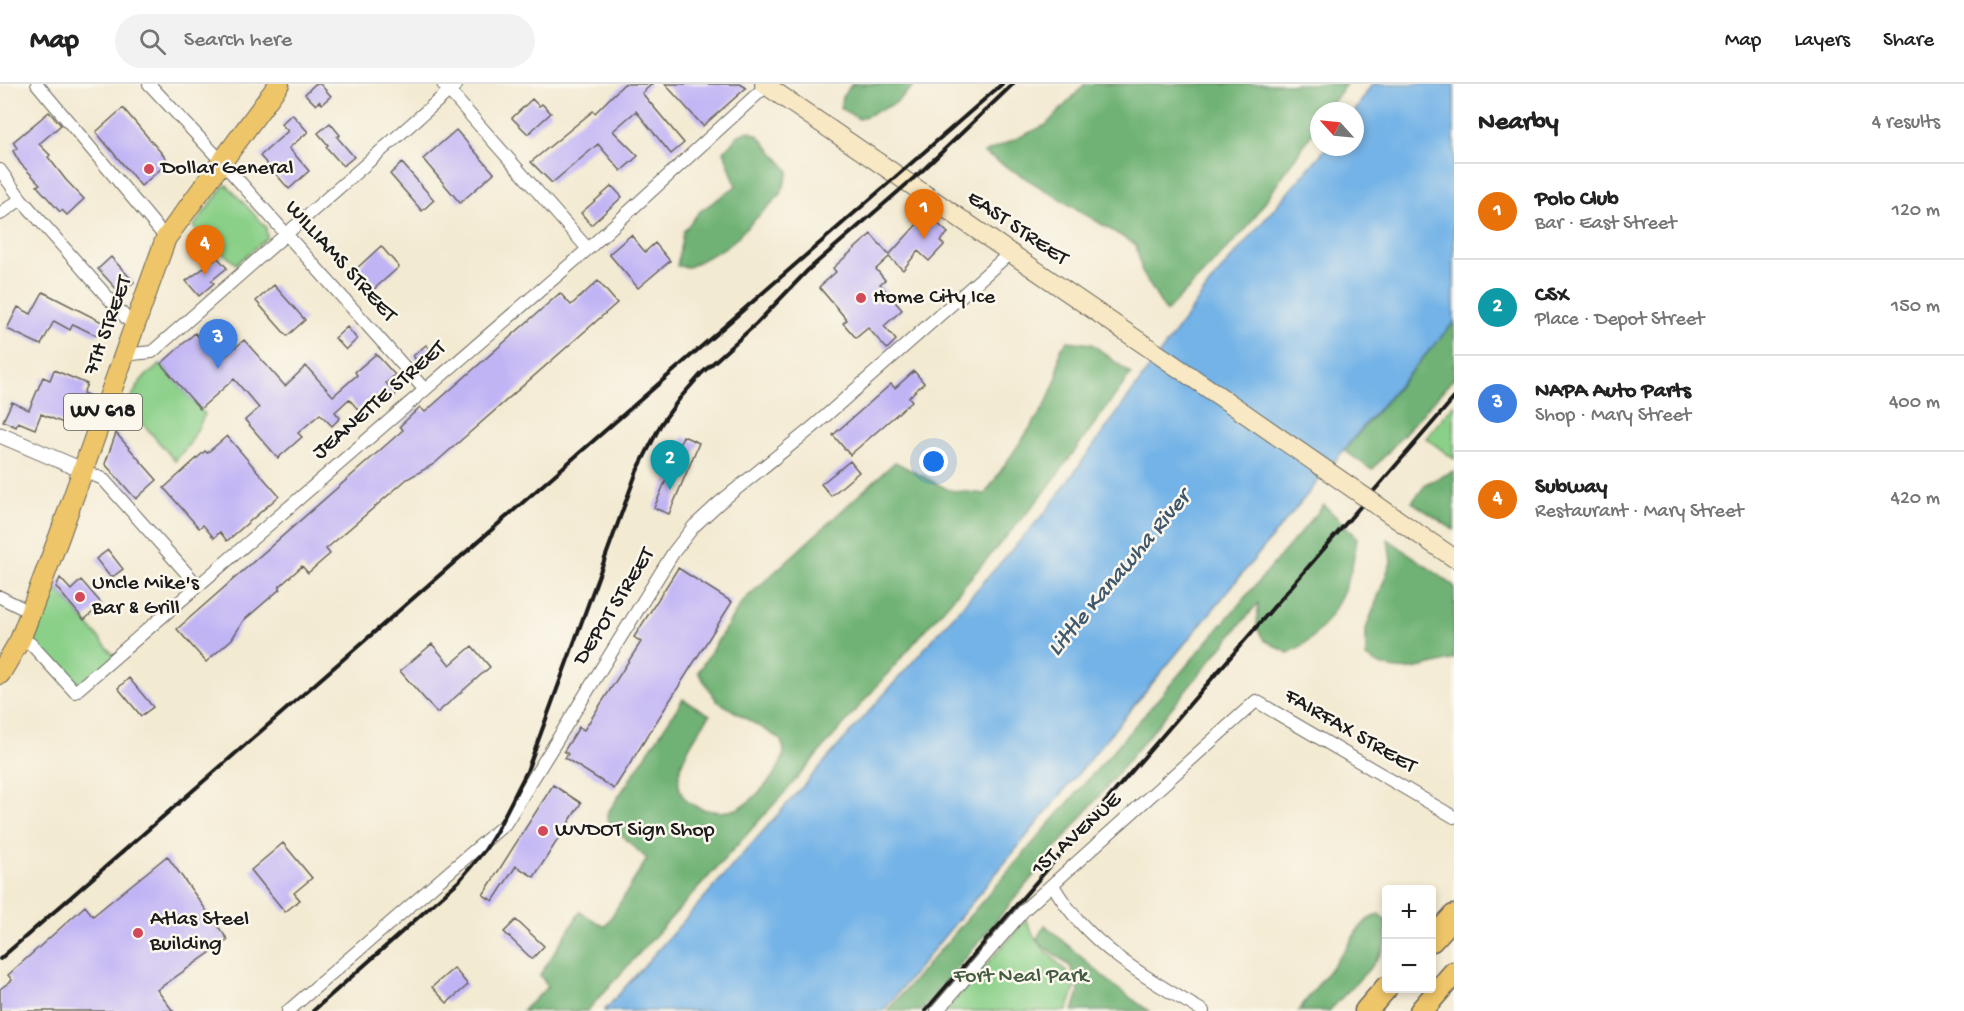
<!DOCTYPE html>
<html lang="en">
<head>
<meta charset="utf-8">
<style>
	body { margin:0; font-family:"Gochi Hand",sans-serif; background:#f2f2f2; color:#222 }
	.controls { position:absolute; right:18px; bottom:18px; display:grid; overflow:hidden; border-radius:6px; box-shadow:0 3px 9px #0003 }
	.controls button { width:54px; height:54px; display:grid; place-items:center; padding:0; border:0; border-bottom:2px solid #e0e0e0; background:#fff; color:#222; font:30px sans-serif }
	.compass { position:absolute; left:1310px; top:18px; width:54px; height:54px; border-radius:50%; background:#fff; box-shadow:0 3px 9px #0003; rotate:297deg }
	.you { position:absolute; left:934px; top:378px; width:21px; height:21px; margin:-15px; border:4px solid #fff; border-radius:50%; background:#1a73e8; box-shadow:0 0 0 9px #1a73e833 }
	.badge { display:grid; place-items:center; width:39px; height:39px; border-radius:50%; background:#1a73e8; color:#fff; font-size:20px; font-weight:700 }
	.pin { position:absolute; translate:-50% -50px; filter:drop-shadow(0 2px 3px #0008) }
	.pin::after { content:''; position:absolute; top:32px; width:21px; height:18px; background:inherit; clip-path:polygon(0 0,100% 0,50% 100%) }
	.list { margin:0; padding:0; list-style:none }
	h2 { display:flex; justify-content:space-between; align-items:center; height:78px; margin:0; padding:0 24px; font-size:26px }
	h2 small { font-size:20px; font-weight:400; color:#767676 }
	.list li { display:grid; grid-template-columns:39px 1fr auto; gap:18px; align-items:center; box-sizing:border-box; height:96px; padding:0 24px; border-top:2px solid #e0e0e0 }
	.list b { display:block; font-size:22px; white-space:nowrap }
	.list p { margin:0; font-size:20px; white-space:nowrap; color:#767676 }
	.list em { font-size:20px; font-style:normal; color:#767676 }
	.icon { flex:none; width:33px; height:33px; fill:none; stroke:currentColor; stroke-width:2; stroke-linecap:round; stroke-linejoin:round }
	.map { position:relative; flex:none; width:1454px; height:927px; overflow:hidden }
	header { display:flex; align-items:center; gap:36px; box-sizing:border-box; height:84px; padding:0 30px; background:#fff; border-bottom:2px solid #e0e0e0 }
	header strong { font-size:28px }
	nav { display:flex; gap:33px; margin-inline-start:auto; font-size:21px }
	.search { width:420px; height:54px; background:#f2f2f2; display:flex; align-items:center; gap:15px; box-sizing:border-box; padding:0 21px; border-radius:33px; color:#767676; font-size:22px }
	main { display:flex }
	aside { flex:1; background:#fff }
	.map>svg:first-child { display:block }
</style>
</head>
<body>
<header>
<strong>Map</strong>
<div class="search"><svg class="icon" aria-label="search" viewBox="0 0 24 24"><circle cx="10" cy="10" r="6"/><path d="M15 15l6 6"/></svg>Search here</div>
<nav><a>Map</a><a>Layers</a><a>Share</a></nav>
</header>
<main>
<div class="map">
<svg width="1454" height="927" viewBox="0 0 1454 927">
	<rect width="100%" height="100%" fill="#fbf7ec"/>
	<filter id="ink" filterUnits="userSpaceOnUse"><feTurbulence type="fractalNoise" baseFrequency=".0167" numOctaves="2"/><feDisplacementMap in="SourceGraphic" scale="12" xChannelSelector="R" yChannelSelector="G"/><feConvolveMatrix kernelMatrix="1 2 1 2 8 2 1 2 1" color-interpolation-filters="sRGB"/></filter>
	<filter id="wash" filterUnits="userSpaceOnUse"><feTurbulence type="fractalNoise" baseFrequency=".008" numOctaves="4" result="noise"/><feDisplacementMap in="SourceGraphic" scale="24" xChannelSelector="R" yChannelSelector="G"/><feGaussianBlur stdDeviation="1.35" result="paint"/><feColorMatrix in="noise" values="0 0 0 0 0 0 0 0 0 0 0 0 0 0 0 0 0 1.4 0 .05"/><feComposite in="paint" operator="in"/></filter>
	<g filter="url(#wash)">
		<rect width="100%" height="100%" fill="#f3ead2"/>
		<path fill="#8bd089" stroke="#547652" stroke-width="1.5" d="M227 101 266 143 267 154 236 180 193 143 224 102Z
			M161 280 205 330 190 359 175 377 127 321 142 295Z
			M1454 320V375L1426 354Z
			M56 503 115 573 75 608 31 560Z
			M1026 836 1036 856 1067 889 1075 904 1067 927H945Z"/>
		<path fill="#70b275" stroke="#466748" stroke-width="1.5" d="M852 0H916L894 20 859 35 840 24 842 13Z
			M1085 0H1346L1327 27H1319V39L1247 144 1166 228 1142 188 1136 161 984 69 1046 41Z
			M749 47 759 52 789 87 781 110 728 162 689 183 677 182 683 148 699 128 736 102 724 67 739 51Z
			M1454 238V294L1372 386 1344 366Z
			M1068 257 1092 260 1131 290 1044 409 787 706 587 927H522L548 903 540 891 580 828 605 843 647 775 609 739 607 730 683 615 710 631C691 657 654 710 703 725 714 728 728 729 739 724 755 716 782 686 784 668 784 664 782 659 780 655L717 617 698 588 742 518 895 378 949 406 985 410 1045 322 1057 293 1060 265Z
			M1454 387V446L1412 418 1427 399Z
			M1324 421 1357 453C1353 496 1330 552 1288 569L1264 556 1257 544 1258 519 922 927H887L1158 615Z
			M1388 455 1454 502V575C1421 583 1396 595 1366 573V545L1391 478Z
			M1379 830 1386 837V860L1382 868 1373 881 1329 927H1298L1349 860 1357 847 1367 836Z
			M1045 841 1114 902 1149 927H1073L1079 908 1071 883 1036 856Z"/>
		<path fill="#73b3e7" stroke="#486882" stroke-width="1.5" d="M1372 0H1454V238L1366 339 883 927H604L1048 425 1212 197 1327 63H1355V27Z"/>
		<g id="blocks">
			<path fill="#c1b4f5" d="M315 0H320L331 12 322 20 319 17 316 21 305 10Z
				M624 0H652L642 9 684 59 671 70 636 27 613 47 638 72 621 87 598 60 552 99 531 78 593 27 595 29Z
				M665 0H740L746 4 703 42Z
				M532 15 539 22 542 20 551 29 528 50 512 34Z
				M123 24 169 78 141 102 96 48Z
				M49 28 61 41 39 60 50 71 48 73 66 96 84 115 67 131 62 126 60 128 37 102 40 100 20 79 13 67 17 64 13 58Z
				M292 30 308 48 289 64 309 87 289 105 260 72 288 47 281 40Z
				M330 39 340 51 337 53 354 73 343 82 326 63 328 61 318 49Z
				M456 46 494 89 460 119 423 75Z
				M402 79 434 116 422 127 390 90Z
				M612 102 622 113 591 141 581 129Z
				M933 135 948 149 940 157 944 161 929 177 918 167 903 186 889 173 876 185 885 196 880 200 902 226 884 242 896 256 887 265 868 244 856 254 843 239 847 236 819 203 836 188 833 184 871 150 889 171 920 137 926 143Z
				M631 151 645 168 655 159 670 177 638 204 609 170Z
				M381 162 399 183 373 206 355 186Z
				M111 173 134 198 121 210 98 185Z
				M218 174 227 184 211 197 214 199 199 212 186 197Z
				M598 197 617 219 434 380 407 395 326 465 330 470 308 489 302 482 279 503 280 505 243 537 232 555 206 578 177 545 403 346 400 342 420 323 425 328 560 209 571 221Z
				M274 201 305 236 287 252 256 217Z
				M43 208 104 239 97 252 73 240 70 246 54 237 41 261 7 245 18 223 31 230Z
				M347 243 357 255 346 266 335 254Z
				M195 249 220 277 244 256 285 302 306 282 333 312 357 291 355 288 376 270 395 291 386 299 396 310 384 320 378 313 361 329 349 315 335 328 340 334 332 342 320 330 298 349 302 353 278 374 245 336 259 324 234 295 200 325 161 280Z
				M426 261 437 273 424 285 413 272Z
				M54 286 87 300 83 309 94 314 81 346 41 330 35 345 18 338 16 343 3 337 12 318 29 326 43 293 50 296Z
				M914 287 924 299 909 313 912 317 850 371 833 351 891 300 895 304Z
				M116 349 157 396 136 415 105 380Z
				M227 352 279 412 227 457 220 448 214 454 203 441 199 444 164 404 205 367 207 369Z
				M683 352 699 359 669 430 654 424 669 389 657 384 662 373 672 377Z
				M850 377 859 388 831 412 821 400Z
				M108 466 123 485 111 494 96 475Z
				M678 484 732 518 614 705 565 674 568 670 564 667 579 643 584 646 641 558 634 553Z
				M60 494 71 506 81 496 102 520 84 536 56 503Z
				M432 560 450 581 472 562 490 583 437 629 400 587Z
				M129 594 153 623 141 632 118 604Z
				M553 701 581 719 534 793 516 782 493 817 483 811Z
				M283 759 312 794 294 809 300 816 285 828 251 786Z
				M167 772 228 856 157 906 173 927H0V905L12 896 8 891 85 822 93 832Z
				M516 836 544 862 532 875 504 848Z
				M454 884 468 901 447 919 432 903Z"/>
		</g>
	</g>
	<g filter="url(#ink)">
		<use href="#blocks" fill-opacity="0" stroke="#67645c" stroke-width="1.5"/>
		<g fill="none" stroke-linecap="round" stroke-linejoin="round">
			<g stroke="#67645c" stroke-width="14">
				<path id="minor" d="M37 0 166 154
					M149 0 223 79 425 306
					M443 0 588 165
					M0 86 21 115 134 243
					M0 130 21 115
					M123 271 152 268 457 0
					M82 386 103 395 198 502
					M0 513 30 528
					M20 556 31 560 75 608 588 165 766 2
					M1053 801C1086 860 1146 894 1203 927
					M288 927 505 740 673 469 694 442 719 419 813 343 1010 169
					M937 927 1025 825 1256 617 1454 733"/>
			</g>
			<g stroke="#67645c" stroke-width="17">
				<path id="tertiary" d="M0 351 82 386"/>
			</g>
			<g stroke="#67645c" stroke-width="20">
				<path id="secondary" d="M764 0 1244 329
					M1414 447 1454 474"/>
			</g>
			<g stroke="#67645c" stroke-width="22">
				<path id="primary" d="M0 590 20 556 59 453 166 154 279 0"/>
			</g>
			<g stroke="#67645c" stroke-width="25">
				<path id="motorway" d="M1432 856 1454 832
					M1366 927 1386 904
					M1421 927 1454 889"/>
			</g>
			<use href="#minor" stroke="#fff" stroke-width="12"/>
			<use href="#tertiary" stroke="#fff" stroke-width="15"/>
			<use href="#secondary" stroke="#f8e8c3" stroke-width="18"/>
			<use href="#primary" stroke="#eec569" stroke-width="20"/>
			<use href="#motorway" stroke="#eec569" stroke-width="22"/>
			<path stroke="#1c1c1c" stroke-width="4" d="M0 875 1002 0
				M313 927 459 797 485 766 496 748 527 687 637 387 661 340 680 314 702 289 756 240 808 186 923 86 1013 0
				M925 927 1454 314"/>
			<g stroke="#67645c" stroke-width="20" stroke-linecap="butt">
				<path id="secondary-bridge" d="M1244 329 1414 447"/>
			</g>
			<use href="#secondary-bridge" stroke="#f8e8c3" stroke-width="18"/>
		</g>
	</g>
	<g fill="#d1495b" stroke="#fbf7ec" stroke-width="2">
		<circle cx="149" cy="85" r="6"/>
		<circle cx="861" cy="214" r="6"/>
		<circle cx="80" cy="513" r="6"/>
		<circle cx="543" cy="747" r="6"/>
		<circle cx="138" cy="849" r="6"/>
	</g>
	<g text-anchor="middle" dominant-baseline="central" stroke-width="5" stroke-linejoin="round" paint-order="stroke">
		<rect fill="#fbf7ec" stroke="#5f5e5a" stroke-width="1.5" x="64" y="310" width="78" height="36" rx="4.5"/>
		<g font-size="21" font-weight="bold" fill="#1c1c1c">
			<text x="103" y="328">WV 618</text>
		</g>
		<g font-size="22" fill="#1c1c1c" stroke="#fbf7ec" text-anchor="start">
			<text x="161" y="85">Dollar General</text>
			<text x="873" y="214">Home City Ice</text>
			<text x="92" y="500">Uncle Mike's<tspan x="92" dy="25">Bar &amp; Grill</tspan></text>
			<text x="555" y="747">WVDOT Sign Shop</text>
			<text x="150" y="836">Atlas Steel<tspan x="150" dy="25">Building</tspan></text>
		</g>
		<g font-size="22" fill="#1c1c1c" stroke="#fbf7ec">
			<text transform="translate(1017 145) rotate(34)">EAST STREET</text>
			<text transform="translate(340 178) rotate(48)">WILLIAMS STREET</text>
			<text transform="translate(109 242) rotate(-70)">7TH STREET</text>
			<text transform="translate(380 317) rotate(-41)">JEANETTE STREET</text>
			<text transform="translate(615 523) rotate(-58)">DEPOT STREET</text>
			<text transform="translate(1350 648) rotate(30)">FAIRFAX STREET</text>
			<text transform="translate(1077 751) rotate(-42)">1ST AVENUE</text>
		</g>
		<g font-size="22" fill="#435b42" stroke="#fbf7ec">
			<text x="1021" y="893">Fort Neal Park</text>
		</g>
		<g font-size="24" font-style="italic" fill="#3f586d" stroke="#fbf7ec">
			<text transform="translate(1120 490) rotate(-50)">Little Kanawha River</text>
		</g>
	</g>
</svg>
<div class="controls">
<button>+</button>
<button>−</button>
</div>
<svg class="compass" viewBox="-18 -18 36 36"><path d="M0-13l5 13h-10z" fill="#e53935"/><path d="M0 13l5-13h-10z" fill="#767676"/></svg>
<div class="you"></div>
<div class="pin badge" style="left:924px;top:155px;background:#e8710a">1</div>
<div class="pin badge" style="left:670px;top:406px;background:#0f9aa8">2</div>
<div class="pin badge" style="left:218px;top:285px;background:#3f7fe0">3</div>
<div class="pin badge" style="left:205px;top:191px;background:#e8710a">4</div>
</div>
<aside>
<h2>Nearby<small>4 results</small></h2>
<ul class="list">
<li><span class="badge" style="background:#e8710a">1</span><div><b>Polo Club</b><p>Bar · East Street</p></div><em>120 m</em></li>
<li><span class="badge" style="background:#0f9aa8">2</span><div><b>CSX</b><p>Place · Depot Street</p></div><em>150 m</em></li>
<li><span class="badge" style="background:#3f7fe0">3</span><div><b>NAPA Auto Parts</b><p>Shop · Mary Street</p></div><em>400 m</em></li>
<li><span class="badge" style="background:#e8710a">4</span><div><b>Subway</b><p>Restaurant · Mary Street</p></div><em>420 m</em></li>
</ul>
</aside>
</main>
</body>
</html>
